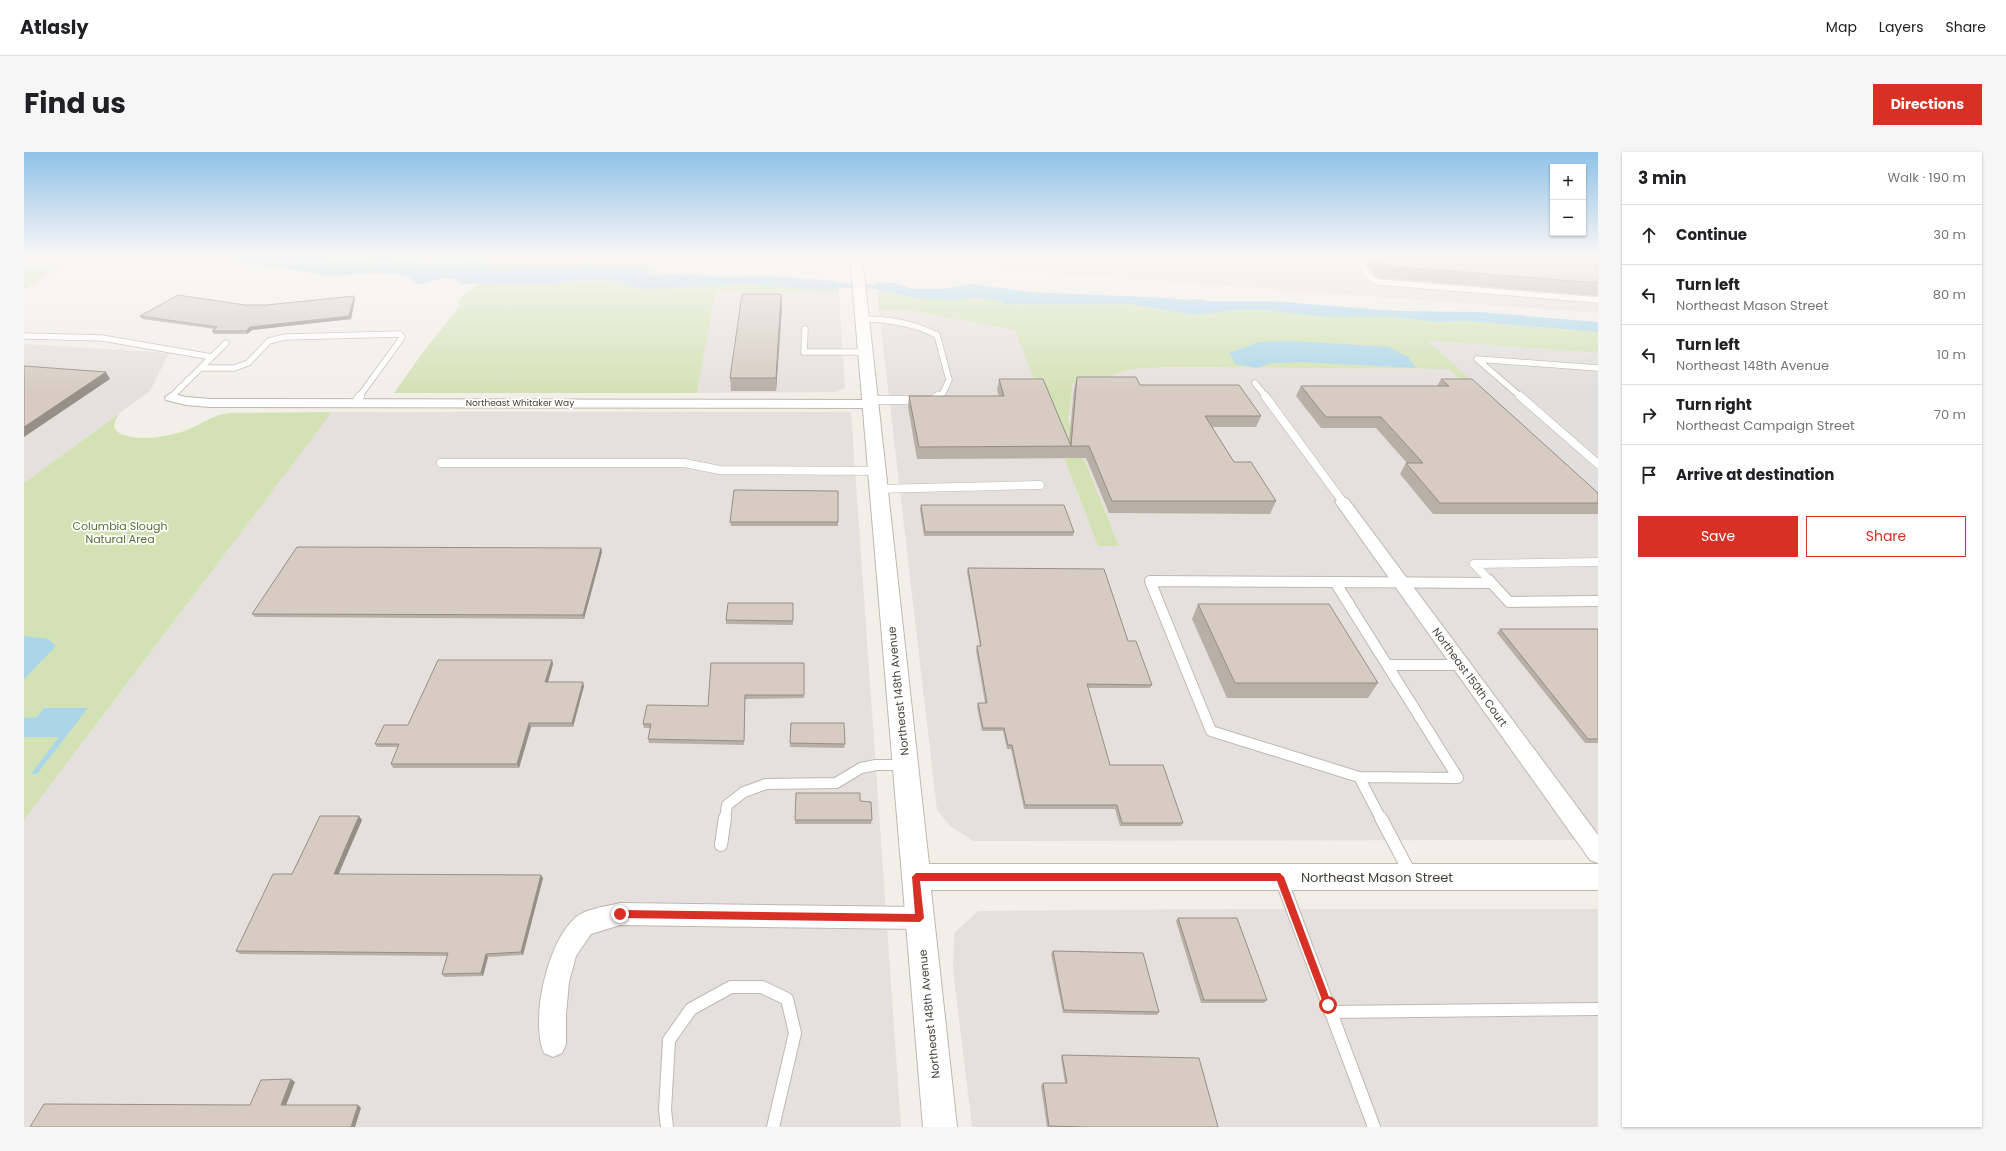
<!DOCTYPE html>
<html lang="en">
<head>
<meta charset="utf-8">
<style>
	body { margin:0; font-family:Poppins,sans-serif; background:#f6f6f6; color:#202124 }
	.controls { position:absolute; right:12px; top:12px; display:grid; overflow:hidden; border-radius:0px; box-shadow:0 1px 3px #0004 }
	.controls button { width:36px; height:36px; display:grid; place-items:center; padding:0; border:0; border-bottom:1px solid #e0e0e0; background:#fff; color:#202124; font:20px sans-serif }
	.stop { position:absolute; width:12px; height:12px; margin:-9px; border:3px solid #d93025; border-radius:50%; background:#fff }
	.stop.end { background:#d93025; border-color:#fff; box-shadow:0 1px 4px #0008 }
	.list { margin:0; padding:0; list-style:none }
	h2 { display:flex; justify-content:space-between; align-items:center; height:52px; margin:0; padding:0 16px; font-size:17px }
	h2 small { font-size:13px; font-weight:400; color:#757577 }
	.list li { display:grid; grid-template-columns:26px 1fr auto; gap:12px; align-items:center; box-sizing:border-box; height:60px; padding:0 16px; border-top:1px solid #e0e0e0 }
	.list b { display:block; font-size:15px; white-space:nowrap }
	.list p { margin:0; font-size:13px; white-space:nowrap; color:#757577 }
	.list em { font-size:13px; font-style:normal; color:#757577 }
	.actions { display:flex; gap:8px; padding:12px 16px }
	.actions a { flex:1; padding:9px 0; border:1px solid #d93025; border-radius:0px; text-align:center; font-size:14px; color:#d93025 }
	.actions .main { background:#d93025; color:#fff }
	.icon { flex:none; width:22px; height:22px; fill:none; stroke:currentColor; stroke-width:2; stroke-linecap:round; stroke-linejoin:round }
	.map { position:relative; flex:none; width:1574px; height:975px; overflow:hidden; border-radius:0px }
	header { display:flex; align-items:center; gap:24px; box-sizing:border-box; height:56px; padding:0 20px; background:#fff; border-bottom:1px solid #e0e0e0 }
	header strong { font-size:19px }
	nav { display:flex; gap:22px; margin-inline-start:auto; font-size:14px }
	.intro { display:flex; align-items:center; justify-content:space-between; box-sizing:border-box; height:96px; padding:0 24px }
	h1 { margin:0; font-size:28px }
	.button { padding:10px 18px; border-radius:0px; background:#d93025; color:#fff; font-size:14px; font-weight:700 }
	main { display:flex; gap:24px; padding:0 24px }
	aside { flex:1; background:#fff; border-radius:0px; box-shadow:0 1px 3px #0004 }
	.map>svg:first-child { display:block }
</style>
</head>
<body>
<header>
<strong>Atlasly</strong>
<nav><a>Map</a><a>Layers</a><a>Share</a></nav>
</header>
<div class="intro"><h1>Find us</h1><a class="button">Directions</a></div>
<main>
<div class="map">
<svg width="1574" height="975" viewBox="0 0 1574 975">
	<rect width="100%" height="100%" fill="#f2eee8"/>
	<path fill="#e5e0dd" d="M968 103H1574V161L973 117Z
		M690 139 815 142 821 236 812 240 673 241Z
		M855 158H883L991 178 1074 394H1095L1044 267 1049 231 1082 229 1093 221 1110 217 1145 215 1425 217 1574 355V688L949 689 926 674 913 658Z
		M0 192 145 201 126 239 0 331Z
		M308 260H827L877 975H0V668Z
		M1211 757H1574V975H948L929 817 930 781 954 759Z"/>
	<path fill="#d3e2b5" d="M0 103H56L0 138Z
		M290 103H637L631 123 600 113 592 116 568 113 527 117 477 119 464 117 452 107 402 112 381 107 357 105 320 108Z
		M575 128 593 130 612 136 628 137 725 132 780 137H815V142L691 139 673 241H370L402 196 435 155 436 146 456 131 493 133Z
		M853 138 878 144 930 148 951 146 973 148 981 152H1105L1169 163 1219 158H1236L1301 165H1369L1412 170 1443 169 1574 180V201L1405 189 1574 344V355L1425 217 1145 215 1110 217 1093 221 1082 229 1049 231 1044 267 1095 394H1074L991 178 883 158H855Z
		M308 260 0 668V331L96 261C92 266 88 272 92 278 96 283 103 284 109 285 129 288 152 283 170 275 182 269 191 263 204 261Z"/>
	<path fill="#e1dfdd" d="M1404 189 1574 201V344Z"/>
	<path fill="#abd6e9" d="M204 103H290L320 108 357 105 386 107 402 112 417 109 431 110 456 107H459L464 117 477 119 527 117 568 113 592 116 597 113 612 115 624 122 633 123 664 121 691 125 741 124 814 129 815 137H780L725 132 628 137 612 136 593 130 575 128 549 129 526 132 493 133 456 131 439 133 430 127 420 126 397 132 391 131 384 125 369 122 353 121 307 124 244 114 211 113H209L211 107Z
		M852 130 870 131 888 137H918L948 132 1006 140 1143 146 1161 148 1175 147 1186 149H1246L1373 159 1457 160 1574 170V180L1443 169 1412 170 1369 165H1301L1236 158H1219L1169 163 1105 152H981L973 148 951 146 930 148 890 146 853 138Z
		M1266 189 1365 195 1384 205 1392 216 1279 210 1247 211 1233 216 1212 212 1205 201 1235 190Z
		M0 484 24 487 32 494 0 527Z
		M20 556H64L13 622H7L35 585H0V566L13 565Z"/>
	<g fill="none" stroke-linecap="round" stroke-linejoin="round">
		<path stroke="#abd6e9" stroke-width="4.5" d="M806 133 862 135"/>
		<g stroke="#c0b8af" stroke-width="7">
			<path id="service-far3" d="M1329 103 1346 125 1354 130 1574 148
				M838 167C865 167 889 171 913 183L925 228 919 241 912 245
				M781 177 780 200H841
				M0 184 78 186 188 205
				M176 216H210L224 211 245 189 261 185 376 182 378 185 375 190 335 245
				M1231 231 1242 245
				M147 245 202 191
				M1497 245 1453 207 1574 216"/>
		</g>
		<g stroke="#c0b8af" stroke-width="9">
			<path id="service-far2" d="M1241 244 1319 350
				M1496 244 1574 312
				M845 248H908L914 244
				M331 251 336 244
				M417 311H660L696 318 852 319
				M854 337 1016 333
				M1126 429H1129
				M1466 429 1450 412 1574 410"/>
		</g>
		<g stroke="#c0b8af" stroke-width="12">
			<path id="service-far1" d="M1465 428 1485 450 1574 449
				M1311 430 1126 429 1187 579 1335 625
				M1364 513H1437
				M701 667 703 653 720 640 742 632 812 631 837 616 852 613H881
				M1357 667 1335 625 1434 626 1311 430 1467 431"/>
		</g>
		<g stroke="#c0b8af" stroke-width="14">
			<path id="service" d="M1357 666 1387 723
				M697 693 701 666
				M1257 727 1350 975
				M1306 860 1574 857
				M643 975 641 958 645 888 667 857 707 835H738L763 847 771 881 749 975"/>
		</g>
		<g stroke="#c0b8af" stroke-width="2">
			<path id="minor" d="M147 241 162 245 186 247 845 248 852 252 845 256 186 255 162 253 142 248 141 245Z
				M1319 345 1324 347 1574 683V711L1566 708 1311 350 1314 347Z
				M596 751 896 755 904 758 908 766 904 774 896 777 596 773 567 782 552 804 545 830 542 862V892L538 901 529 905 520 901C506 868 523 792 550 767 561 756 582 755 596 751Z"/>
		</g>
		<g stroke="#c0b8af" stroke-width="2">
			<path id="tertiary" d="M826 103H838L905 712H1574V738H907L933 975H899Z"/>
		</g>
		<use href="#service-far3" stroke="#fff" stroke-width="5.5"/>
		<use href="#service-far2" stroke="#fff" stroke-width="8"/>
		<use href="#service-far1" stroke="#fff" stroke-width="10"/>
		<use href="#service" stroke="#fff" stroke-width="12"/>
		<use href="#minor" fill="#fff" fill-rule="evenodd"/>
		<use href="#tertiary" fill="#fff" fill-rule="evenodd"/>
	</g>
	<path fill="#b8afa7" d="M1338 103H1574V144L1355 126 1351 123Z
		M757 142 758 155 752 239H707L706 226Z
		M331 147 327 167 228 178 223 182H190L188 179 190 177 118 167 116 164 221 153H243Z
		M1053 225 1116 233 1237 264 1232 275H1188L1210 310 1252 349 1246 362 1085 361 1062 306 893 307 884 255 885 244H975L973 238 975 227 1045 291 1050 237Z
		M1417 227 1574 341V362H1409L1376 322 1382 311H1383L1352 276H1297L1272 244 1277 234H1413Z
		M814 339V374H707L706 370Z
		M897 353 1050 380 1049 384H900L896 357Z
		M577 396 578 400 560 467 231 465 228 462Z
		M944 416 1104 489 1128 533 1126 536H1064L1086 613 1159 671 1157 674H1096L1091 657H1000L987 597H983L979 579H958L953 555 954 551H961L952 498 953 494H956L943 420Z
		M769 451V473L702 472V468Z
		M1174 452 1354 531 1344 546H1203L1168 467Z
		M1476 477H1574V591H1561L1473 481Z
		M528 508 529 512 524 530 560 534 549 575H507L495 616H369L367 612 374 595H353L351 592 384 573Z
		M780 511V546L721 547 720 593 625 591 624 587 626 576H620L619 572 684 554Z
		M766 591 821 592 820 596 766 595Z
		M772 641 836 649 848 668 847 672H771Z
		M338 668 314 722 519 726 499 803 464 805 459 824 420 825 418 822 423 804 216 802 212 799 268 722Z
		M1154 766 1243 848 1240 851H1177L1152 769Z
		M1029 799 1135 860 1133 863 1039 861 1027 802Z
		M1038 903 1194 975H1023L1017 934 1019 931H1041L1037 906Z"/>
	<path fill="#968f88" d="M757 142 758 155 752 239V226Z
		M330 144 331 147 327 167 228 178 223 182 222 179 226 175Z
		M82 220 86 227 0 285V275Z
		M577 396 578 400 560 467 559 463Z
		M528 508 529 512 523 534 521 530Z
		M559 530 560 534 549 575 548 571Z
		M505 571 507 575 495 616 493 612Z
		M335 664 338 668 313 726 310 722Z
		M517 723 519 726 499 803 497 800Z
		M462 802 464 805 459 824 457 821Z
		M267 927 271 930 261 956 257 953Z
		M334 953 337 956 331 975H327Z"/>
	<path fill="#d6ccc2" stroke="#968f88" d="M1352 103H1574V131L1361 114 1357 111Z
		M718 142H757L752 226H706Z
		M154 143 221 153H243L330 144 325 164 226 175 222 179H188L193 175 116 164Z
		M0 214 82 220 0 275Z
		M1053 225H1112L1116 233H1215L1237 264H1181L1210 310H1227L1252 349H1088L1065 294 895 295 885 244H980L975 227H1019L1047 294Z
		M1417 227H1448L1574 341V351H1416L1382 311H1399L1357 265H1302L1277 234H1425Z
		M710 338 814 339V370H706Z
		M897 353H1040L1050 380H901Z
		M273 395 577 396 559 463 228 462Z
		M944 416 1080 417 1104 489H1112L1128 533 1063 532 1086 613H1139L1159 671H1098L1093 653H1001L988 593H984L980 576H959L954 551H963L953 494H957Z
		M704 451H769V469L702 468Z
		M1174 452H1305L1354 531H1211Z
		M1476 477H1574V587H1564Z
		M414 508H528L521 530H559L548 571H505L493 612H367L375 592H351L360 573H384Z
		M687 511H780V543H721L720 589 624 587 627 572H619L623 553 684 554Z
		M767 571H820L821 592 766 591Z
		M772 641H836V649L847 650 848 668H771Z
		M296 664H335L310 722 517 723 497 800 462 802 457 821 418 822 424 801 212 799 249 722H268Z
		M1154 766H1213L1243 848H1180Z
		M1029 799 1119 801 1135 860 1040 858Z
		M1038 903 1175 906 1194 975H1061L1025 974 1019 931H1043Z
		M267 927 257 953H334L327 975H6L20 952 226 953 237 928Z"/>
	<linearGradient id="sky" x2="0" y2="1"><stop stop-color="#8fc2e8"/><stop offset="0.43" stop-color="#f9f7f5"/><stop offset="1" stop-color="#f9f7f5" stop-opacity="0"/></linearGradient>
	<rect width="1574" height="240" fill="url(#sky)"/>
	<path fill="#d93025" d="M892 721H1256L1260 725 1308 853 1304 858 1301 856 1253 729H896L900 766 896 770 596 766 592 762 596 758 891 762 888 725Z"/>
	<g text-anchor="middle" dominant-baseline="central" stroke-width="3.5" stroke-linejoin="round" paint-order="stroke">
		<g font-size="9" fill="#453e38" stroke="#fff">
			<text x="496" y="251">Northeast Whitaker Way</text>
		</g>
		<g font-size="11" fill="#507131" stroke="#fff">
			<text x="96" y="374">Columbia Slough<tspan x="96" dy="13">Natural Area</tspan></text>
		</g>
		<g font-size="11" fill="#453e38" stroke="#fff">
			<text transform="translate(1446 525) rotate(54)">Northeast 150th Court</text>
			<text transform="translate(874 539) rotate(-96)">Northeast 148th Avenue</text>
			<text transform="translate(905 862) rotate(-96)">Northeast 148th Avenue</text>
		</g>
		<g font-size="13" fill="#453e38" stroke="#fff">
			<text x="1353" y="725">Northeast Mason Street</text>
		</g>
	</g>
</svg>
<div class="controls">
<button>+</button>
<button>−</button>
</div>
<div class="stop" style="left:1304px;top:853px"></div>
<div class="stop end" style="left:596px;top:762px"></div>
</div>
<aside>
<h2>3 min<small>Walk · 190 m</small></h2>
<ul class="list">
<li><svg class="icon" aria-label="ahead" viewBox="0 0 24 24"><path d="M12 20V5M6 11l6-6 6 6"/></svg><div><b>Continue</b></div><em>30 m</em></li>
<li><svg class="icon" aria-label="left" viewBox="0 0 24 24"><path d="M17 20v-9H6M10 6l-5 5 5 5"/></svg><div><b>Turn left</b><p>Northeast Mason Street</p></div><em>80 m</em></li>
<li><svg class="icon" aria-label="left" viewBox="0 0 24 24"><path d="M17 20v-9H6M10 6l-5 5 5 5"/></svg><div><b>Turn left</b><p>Northeast 148th Avenue</p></div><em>10 m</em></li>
<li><svg class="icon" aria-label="right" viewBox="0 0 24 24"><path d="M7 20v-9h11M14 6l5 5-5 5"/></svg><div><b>Turn right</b><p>Northeast Campaign Street</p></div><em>70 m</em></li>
<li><svg class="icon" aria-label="arrive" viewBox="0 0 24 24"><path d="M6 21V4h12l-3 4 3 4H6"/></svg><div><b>Arrive at destination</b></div></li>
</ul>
<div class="actions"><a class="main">Save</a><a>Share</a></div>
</aside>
</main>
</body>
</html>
